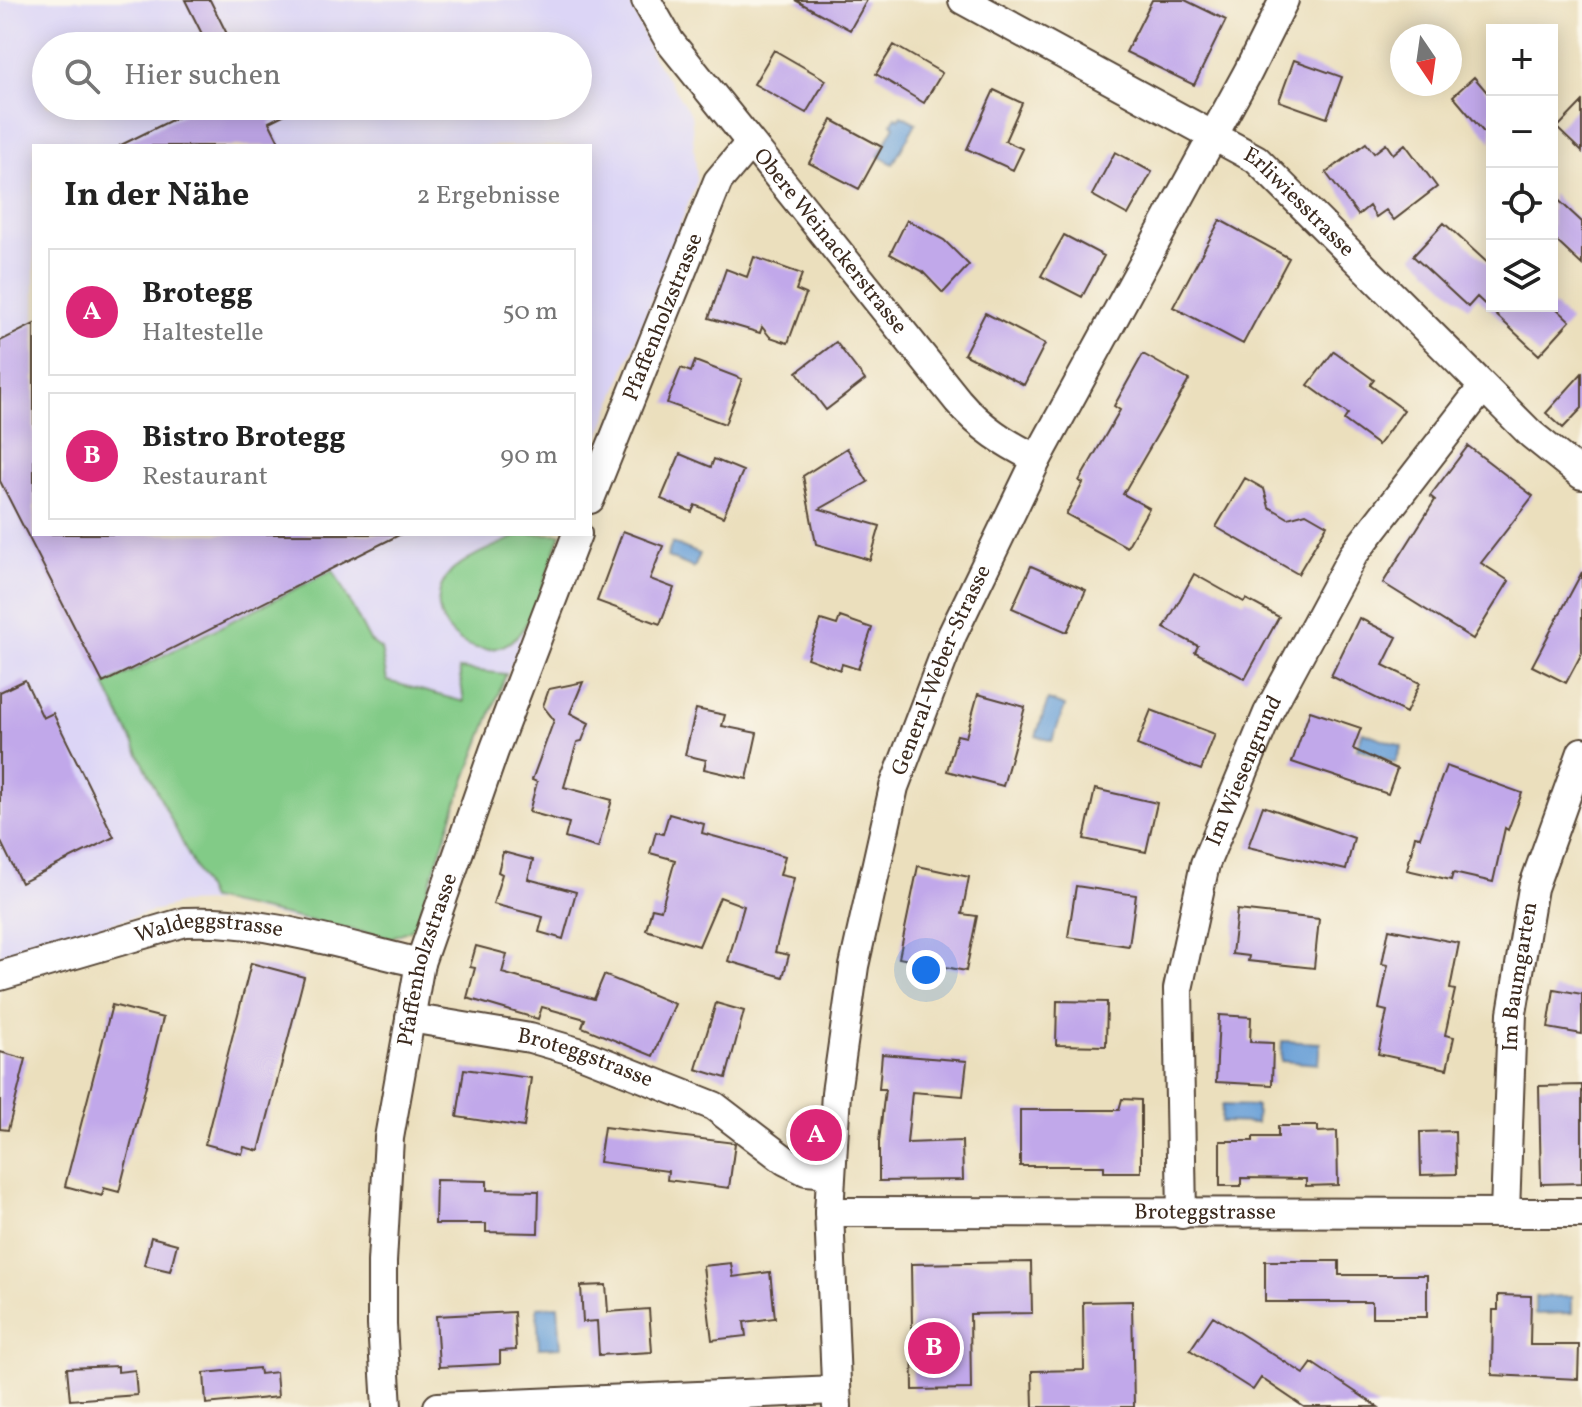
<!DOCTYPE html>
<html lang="de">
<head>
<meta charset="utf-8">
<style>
	body { margin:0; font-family:Vollkorn,serif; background:#f2f2f2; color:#222 }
	.controls { position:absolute; right:24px; top:24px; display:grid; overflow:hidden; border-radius:0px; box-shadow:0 4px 20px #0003 }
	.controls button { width:72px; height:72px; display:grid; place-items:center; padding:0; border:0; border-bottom:2px solid #e0e0e0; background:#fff; color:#222; font:40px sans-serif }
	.compass { position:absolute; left:1390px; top:24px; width:72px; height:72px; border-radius:50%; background:#fff; box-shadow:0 4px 20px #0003; rotate:167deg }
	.you { position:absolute; left:926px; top:970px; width:28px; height:28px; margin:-20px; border:6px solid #fff; border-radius:50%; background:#1a73e8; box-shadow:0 0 0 12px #1a73e833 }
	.badge { display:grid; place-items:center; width:52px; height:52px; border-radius:50%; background:#db2777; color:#fff; font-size:26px; font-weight:700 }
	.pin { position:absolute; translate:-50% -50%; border:4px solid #fff; box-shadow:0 2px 8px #0006 }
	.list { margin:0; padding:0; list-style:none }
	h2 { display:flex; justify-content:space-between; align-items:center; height:104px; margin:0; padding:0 32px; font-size:34px }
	h2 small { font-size:26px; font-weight:400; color:#767676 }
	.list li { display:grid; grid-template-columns:52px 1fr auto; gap:24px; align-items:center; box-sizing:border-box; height:128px; margin:0 16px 16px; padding:0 16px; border:2px solid #e0e0e0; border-radius:0px }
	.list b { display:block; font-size:30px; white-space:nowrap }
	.list p { margin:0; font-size:26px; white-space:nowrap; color:#767676 }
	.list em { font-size:26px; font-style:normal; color:#767676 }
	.icon { flex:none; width:44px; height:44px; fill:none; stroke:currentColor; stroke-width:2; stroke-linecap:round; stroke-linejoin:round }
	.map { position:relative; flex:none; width:1582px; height:1407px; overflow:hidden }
	.search { position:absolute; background:#fff; box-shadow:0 4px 20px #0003; left:32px; top:32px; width:560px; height:88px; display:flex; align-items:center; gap:20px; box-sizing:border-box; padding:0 28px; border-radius:44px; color:#767676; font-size:30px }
	.panel { position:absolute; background:#fff; box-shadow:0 4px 20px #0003; left:32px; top:144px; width:560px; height:392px; border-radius:0px }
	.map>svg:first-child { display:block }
</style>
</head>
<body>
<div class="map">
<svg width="1582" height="1407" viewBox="0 0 1582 1407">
	<rect width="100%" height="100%" fill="#fbf7ec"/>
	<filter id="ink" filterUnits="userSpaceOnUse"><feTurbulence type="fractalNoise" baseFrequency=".0125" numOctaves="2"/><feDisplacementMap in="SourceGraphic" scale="16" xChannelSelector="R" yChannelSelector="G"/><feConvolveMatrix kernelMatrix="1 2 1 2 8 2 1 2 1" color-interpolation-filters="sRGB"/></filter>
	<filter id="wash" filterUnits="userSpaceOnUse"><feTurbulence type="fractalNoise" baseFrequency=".006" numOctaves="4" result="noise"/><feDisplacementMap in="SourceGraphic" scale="32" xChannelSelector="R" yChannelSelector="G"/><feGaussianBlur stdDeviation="1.8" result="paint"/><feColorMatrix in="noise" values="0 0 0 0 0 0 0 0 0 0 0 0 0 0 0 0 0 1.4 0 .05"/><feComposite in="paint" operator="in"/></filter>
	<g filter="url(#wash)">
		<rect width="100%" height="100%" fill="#ebdfbd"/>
		<path fill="#dcd5f6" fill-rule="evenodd" d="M0 0H629L652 55 691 115 697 181 590 460V146H34V534H562L459 800 423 911 410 930 400 936 379 939 217 902 181 903 0 956ZM46 46H578V106H46Z"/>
		<path fill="#82cb87" stroke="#5e7a52" stroke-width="2" d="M522 534H561C551 559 535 619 517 636 476 677 411 614 451 572 466 556 502 544 522 534Z
			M333 570 370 641 381 649 387 681 464 702 459 669 506 674 458 799 417 921 410 930 390 938 210 899 105 685Z"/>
		<path fill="#6aa0d7" stroke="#52657a" stroke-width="2" d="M901 115 916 123 893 164 878 156 895 126 892 123 896 117 899 119Z
			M672 543 700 554 694 568 667 557Z
			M1048 700 1065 706 1052 741 1036 736Z
			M1363 732 1402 746 1395 763 1357 748Z
			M1282 1041 1320 1043 1318 1064 1281 1061Z
			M1222 1105 1257 1106 1256 1123 1221 1122Z
			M1572 1296V1313L1535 1314V1297Z
			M558 1306 561 1347 539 1348 537 1307Z"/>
		<g id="blocks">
			<path fill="#c1a8ea" d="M185 0H210L233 46H208Z
				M795 0H867L850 30Z
				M1152 0H1185L1226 20 1194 85 1126 52Z
				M894 45 942 73 924 103 876 74Z
				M774 50 826 80 806 113 754 84Z
				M1294 60 1342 77 1327 118 1279 101Z
				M1474 77 1492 98V142L1453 96Z
				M994 90 1022 103 1005 141 1023 149 1013 170 967 149Z
				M1582 102V152L1557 128Z
				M200 106H301L269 122 281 146H119Z
				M832 120 882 147 859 189 809 163Z
				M1366 143 1374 153 1386 144 1393 154 1405 144 1437 187 1394 220 1386 210 1376 217 1369 206 1358 215 1326 173Z
				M1115 152 1152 172 1128 215 1092 195Z
				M1552 194 1582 222V265L1552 237Z
				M907 220 944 240 969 265 943 293 922 271 890 254Z
				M1220 220 1289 258 1243 344 1173 307Z
				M1444 223 1492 267V306H1554L1570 321 1539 355 1477 297 1468 307 1413 256Z
				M1064 235 1104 256 1082 297 1041 276Z
				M754 257 802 274 796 290 806 294 788 343 770 337 762 327 760 333 709 318 726 269 747 277Z
				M985 313 1045 344 1024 385 964 354Z
				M34 324V534H401L103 683 0 481V341Z
				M836 342 865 380 826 410 797 372Z
				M1334 351 1374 380 1370 385 1404 410 1378 445 1344 420 1348 414 1308 385Z
				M1143 354 1189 380 1123 494 1149 508 1127 547 1066 514 1083 483 1079 481 1120 410 1114 406Z
				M695 361 742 379 725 424 667 403 681 368 691 372Z
				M1582 373V408L1563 428 1546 413Z
				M1468 446 1533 496 1481 563 1509 581 1473 639 1383 583 1435 500 1430 496Z
				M847 448 868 482 820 509 880 526 870 560 816 544 803 476Z
				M680 454 711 467 714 459 743 471 723 517 695 505 692 512 661 499Z
				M1245 478 1264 489 1269 507 1278 512 1288 518 1306 513 1327 525 1298 574 1216 527Z
				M623 531 663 546 650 579 674 588 660 624 597 601Z
				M1031 566 1086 590 1067 632 1012 608Z
				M1582 572V653L1566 683 1532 666Z
				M1194 574 1244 602 1246 599 1279 617 1245 679 1195 652 1198 646 1164 628Z
				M840 617 872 628 858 669 842 664 840 670 807 658 821 620 837 625Z
				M1359 618 1397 637 1383 665 1420 683 1406 713 1331 676Z
				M25 680 43 718 53 713 114 837 21 883 0 840V692Z
				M583 682 570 713 589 723 582 741 577 742 564 787 612 800 598 848 565 838 569 823 529 812 537 782 532 780 554 720 543 706 549 689Z
				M978 694 1025 707 1003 786 947 771 957 735 966 737Z
				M696 709 725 715 722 726 757 733 747 779 704 769 706 760 685 755Z
				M1151 710 1215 734 1201 770 1137 745Z
				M1310 711 1361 728 1353 749 1397 769 1388 794 1292 762Z
				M1446 766 1522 793 1508 830 1505 828 1493 882 1453 873 1451 880 1407 870 1415 836 1420 837Z
				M1095 789 1157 803 1146 852 1084 839Z
				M1263 806 1354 838 1346 870 1248 847Z
				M669 814 704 824 702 833 785 856 780 875 794 878 775 952 789 955 783 977 728 961 744 906 720 897 699 946 646 930 652 908 661 910 675 860 650 853 656 832 663 834Z
				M503 852 533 860 528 879 576 892 563 939 539 932 543 917 493 904 502 874 498 872Z
				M918 866 969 877 962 914 977 916 966 971 899 958Z
				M1076 886 1136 895 1129 946 1068 937Z
				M1237 910 1319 919 1314 968 1248 961 1249 956 1232 954Z
				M1389 929 1459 943 1450 989 1455 990 1445 1035 1454 1037 1447 1069 1378 1054 1387 1011 1379 1009 1388 965 1382 964Z
				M476 946 507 954 502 973 594 999 604 975 675 1004 653 1056 582 1027 585 1019 542 1007 538 1019 467 998 475 968 470 967Z
				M251 963 304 977 259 1151 244 1147 242 1154 205 1144Z
				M1554 989 1582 994V1034L1548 1028Z
				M1057 1001 1107 1002 1106 1046 1056 1045Z
				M716 1003 744 1011 726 1078 696 1069Z
				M112 1005 163 1018 119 1192 104 1188 102 1196 65 1186Z
				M1219 1015 1251 1017 1250 1042 1273 1043 1272 1085 1216 1082Z
				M0 1052 26 1059 8 1130 0 1129Z
				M882 1054 967 1061 963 1096 912 1092 907 1143 962 1141 963 1180 879 1181V1142L885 1089H879Z
				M464 1069 531 1078 524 1127 457 1117Z
				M1582 1085V1183L1541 1184 1539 1086Z
				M1122 1099 1141 1100V1172H1104V1166H1020V1110H1119Z
				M1278 1126H1318V1132L1337 1131 1338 1185 1306 1186V1179L1241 1178V1186H1220V1141H1253V1137H1278Z
				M604 1127 735 1143 729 1188 667 1180 668 1171 599 1162Z
				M1455 1131 1456 1174 1421 1175 1420 1132Z
				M436 1180 487 1181V1190L539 1191 538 1233 486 1232V1224H435Z
				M151 1237 177 1244 170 1271 144 1265Z
				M1265 1261H1339V1275H1427V1317H1372V1302H1265Z
				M1031 1262 1032 1313 970 1314 971 1389 913 1390 911 1264Z
				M731 1263 733 1277 770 1272 775 1318 744 1322 746 1336 712 1340 703 1266Z
				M606 1285 608 1312 649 1309 652 1352 599 1355 597 1321 583 1322 581 1286Z
				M1498 1295 1531 1296 1530 1345H1579L1578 1379 1492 1375 1493 1310H1498Z
				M1132 1301 1134 1407H1033L1032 1371 1084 1370 1083 1302Z
				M514 1312 516 1350 500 1351V1364L439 1367 436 1316Z
				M1213 1316 1304 1374 1312 1363 1378 1407H1304L1261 1378 1253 1390 1190 1350Z
				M118 1366V1372L135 1370 137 1395 70 1400 67 1368Z
				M259 1368 260 1374 276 1372 278 1397 206 1404 204 1373Z"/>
		</g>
	</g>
	<g filter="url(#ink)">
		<use href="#blocks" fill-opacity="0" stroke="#554536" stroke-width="2"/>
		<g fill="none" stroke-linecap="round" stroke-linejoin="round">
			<g stroke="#554536" stroke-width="32">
				<g id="street">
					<path id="s1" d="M646 0 670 42 958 401C981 428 1005 443 1037 459"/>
					<path id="s2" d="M963 0 1256 159 1531 434 1582 475"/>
					<path id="s3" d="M590 499 718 181 750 143"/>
					<path id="s4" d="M0 976 185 922C262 918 346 946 420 963"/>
					<path id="s5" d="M410 1018 530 1038 578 1052 714 1106 786 1161 806 1171 830 1173"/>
					<path id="s6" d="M829 1212 1582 1213"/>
					<path id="s7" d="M1505 1212 1512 1013 1533 888 1582 752"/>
					<path id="s8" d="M1182 1214 1178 989 1205 864 1268 713 1353 555 1483 387"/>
					<path id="s9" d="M387 1407 382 1325V1262L389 1138 420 963 494 751 577 534"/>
					<path d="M438 1407 836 1390"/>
					<path id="s10" d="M837 1407 829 1212 836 1093 854 966 894 787 952 635 1037 459 1248 72 1284 0"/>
				</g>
			</g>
			<use href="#street" stroke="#fff" stroke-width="28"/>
		</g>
	</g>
	<g text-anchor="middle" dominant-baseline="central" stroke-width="6" stroke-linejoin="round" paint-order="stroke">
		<g font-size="22" fill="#3b2a1e" stroke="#fbf7ec">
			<text stroke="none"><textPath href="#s2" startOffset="394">Erliwiesstrasse</textPath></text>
			<text stroke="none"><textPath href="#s1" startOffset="304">Obere Weinackerstrasse</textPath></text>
			<text stroke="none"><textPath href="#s3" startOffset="196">Pfaffenholzstrasse</textPath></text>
			<text stroke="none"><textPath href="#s10" startOffset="752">General-Weber-Strasse</textPath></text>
			<text stroke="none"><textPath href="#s8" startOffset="454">Im Wiesengrund</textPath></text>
			<text stroke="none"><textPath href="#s4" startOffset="216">Waldeggstrasse</textPath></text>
			<text stroke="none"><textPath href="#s9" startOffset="452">Pfaffenholzstrasse</textPath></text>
			<text stroke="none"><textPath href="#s7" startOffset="236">Im Baumgarten</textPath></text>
			<text stroke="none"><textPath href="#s5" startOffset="180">Broteggstrasse</textPath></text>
			<text stroke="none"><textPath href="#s6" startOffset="376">Broteggstrasse</textPath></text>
		</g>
	</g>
</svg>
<div class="controls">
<button>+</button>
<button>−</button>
<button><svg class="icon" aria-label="locate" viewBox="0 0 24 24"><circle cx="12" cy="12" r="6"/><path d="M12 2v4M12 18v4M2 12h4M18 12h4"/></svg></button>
<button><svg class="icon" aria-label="layers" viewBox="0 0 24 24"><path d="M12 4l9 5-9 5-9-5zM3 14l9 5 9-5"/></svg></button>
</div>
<svg class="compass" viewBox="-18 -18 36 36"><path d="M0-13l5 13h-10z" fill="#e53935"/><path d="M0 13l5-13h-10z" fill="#767676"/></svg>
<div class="you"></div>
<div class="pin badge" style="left:816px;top:1135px">A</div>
<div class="pin badge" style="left:934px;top:1348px">B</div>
<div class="search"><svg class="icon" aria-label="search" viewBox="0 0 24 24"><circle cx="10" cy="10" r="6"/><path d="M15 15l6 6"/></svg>Hier suchen</div>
<section class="panel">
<h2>In der Nähe<small>2 Ergebnisse</small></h2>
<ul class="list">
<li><span class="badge">A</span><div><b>Brotegg</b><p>Haltestelle</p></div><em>50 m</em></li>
<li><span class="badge">B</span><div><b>Bistro Brotegg</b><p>Restaurant</p></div><em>90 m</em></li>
</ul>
</section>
</div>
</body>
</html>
